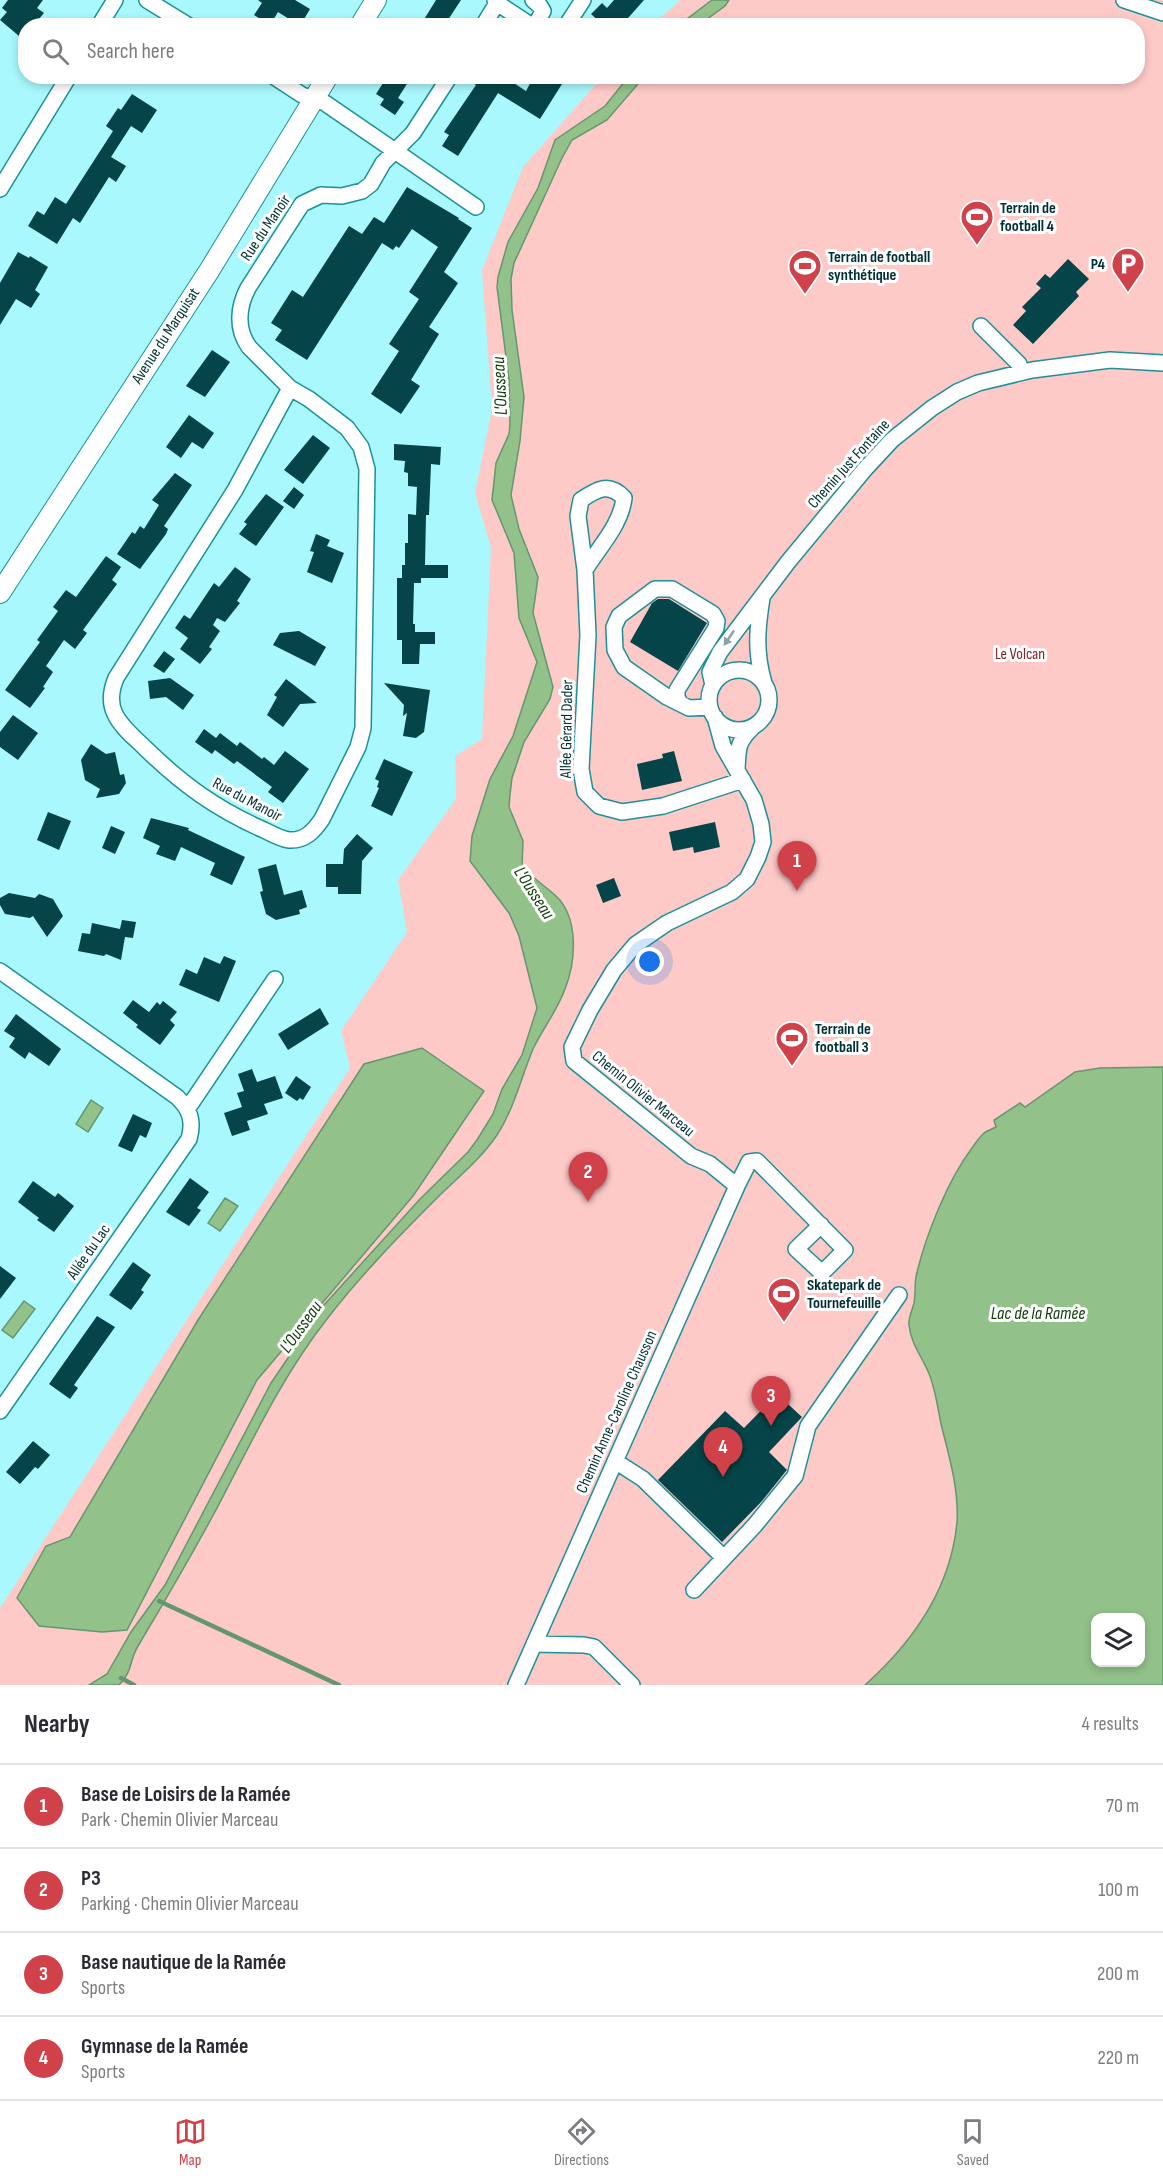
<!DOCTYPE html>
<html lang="en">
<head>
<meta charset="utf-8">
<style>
	body { margin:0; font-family:"Sofia Sans Condensed",sans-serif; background:#f2f2f3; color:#2b2b33 }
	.controls { position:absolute; right:18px; bottom:18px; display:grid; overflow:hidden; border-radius:12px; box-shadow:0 3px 9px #0003 }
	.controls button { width:54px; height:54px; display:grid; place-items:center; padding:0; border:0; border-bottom:2px solid #e1e1e2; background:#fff; color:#2b2b33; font:30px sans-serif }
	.you { position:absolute; left:650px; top:962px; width:21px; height:21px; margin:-15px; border:4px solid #fff; border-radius:50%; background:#1a73e8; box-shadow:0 0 0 9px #1a73e833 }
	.badge { display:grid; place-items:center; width:39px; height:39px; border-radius:50%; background:#d1414a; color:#fff; font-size:20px; font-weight:700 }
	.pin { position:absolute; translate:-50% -50px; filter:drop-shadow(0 2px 3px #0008) }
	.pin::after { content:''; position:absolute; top:32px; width:21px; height:18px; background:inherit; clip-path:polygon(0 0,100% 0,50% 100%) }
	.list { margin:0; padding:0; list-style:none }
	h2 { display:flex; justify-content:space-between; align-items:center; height:78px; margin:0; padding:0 24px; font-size:26px }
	h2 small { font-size:20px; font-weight:400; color:#7c7c81 }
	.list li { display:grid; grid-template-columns:39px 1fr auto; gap:18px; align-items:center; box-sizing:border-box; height:84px; padding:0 24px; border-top:2px solid #e1e1e2 }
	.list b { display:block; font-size:22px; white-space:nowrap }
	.list p { margin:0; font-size:20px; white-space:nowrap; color:#7c7c81 }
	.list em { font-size:20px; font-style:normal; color:#7c7c81 }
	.icon { flex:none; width:33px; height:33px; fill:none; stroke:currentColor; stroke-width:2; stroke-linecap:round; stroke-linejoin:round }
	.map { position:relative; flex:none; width:1163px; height:1685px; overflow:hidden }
	.search { position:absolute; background:#fff; box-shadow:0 3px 9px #0003; left:18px; right:18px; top:18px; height:66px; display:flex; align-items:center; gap:15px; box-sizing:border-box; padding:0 21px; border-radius:24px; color:#7c7c81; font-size:22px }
	.sheet { height:414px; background:#fff }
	nav { display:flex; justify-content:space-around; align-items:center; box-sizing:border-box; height:84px; border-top:2px solid #e1e1e2; background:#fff; font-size:16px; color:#7c7c81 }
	nav a { display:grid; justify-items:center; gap:3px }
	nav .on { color:#d1414a }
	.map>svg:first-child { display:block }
</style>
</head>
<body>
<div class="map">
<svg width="1163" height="1685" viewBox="0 0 1163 1685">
	<rect width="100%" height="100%" fill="#a9f8fd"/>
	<path fill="#fecac8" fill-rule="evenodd" d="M680 0H1163V1685H0V1608L350 1068 341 1031 407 932 398 880 456 799 455 756 482 739 491 548 475 493 492 409 482 270 523 167 602 77 1138 76V26L653 25ZM1096 1618H1140V1662H1096Z"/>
	<path fill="#92c18a" stroke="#669670" stroke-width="1.5" fill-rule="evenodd" d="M712 0H729L725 6 699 25H679Z
		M629 76 644 77 607 120 572 140 562 158 514 263 511 279 512 310 524 397 520 441 511 495 519 529 538 577 533 613 553 687 550 699 524 742 512 778 510 794 509 807 523 841 522 867C533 878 545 886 556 896 579 918 576 961 565 989 557 1011 543 1028 533 1049 521 1078 514 1109 497 1135 481 1159 456 1179 436 1199 398 1237 360 1276 327 1319 282 1376 250 1445 216 1510 191 1556 165 1601 138 1646 129 1661 133 1671 119 1685H89L107 1674 131 1632 165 1585 271 1383 324 1305 420 1199 468 1152 477 1140 493 1114 502 1089 522 1055 537 1008 519 936 513 922 509 913 470 861 472 836 490 779 513 736 537 662 519 618 514 553 492 500 496 463 509 434 510 424 509 380 497 287 498 277 508 242 538 188 555 140 605 106Z
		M422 1048 484 1091 413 1196 257 1380 127 1630 102 1632 39 1626 17 1598 46 1546 70 1537 198 1320 364 1064Z
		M1163 1067V1685H865C913 1642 951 1588 957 1522 959 1489 949 1456 941 1424 938 1409 936 1394 931 1379 925 1360 911 1346 909 1325 908 1318 912 1311 914 1303 916 1293 914 1282 917 1272 927 1232 948 1180 972 1148 976 1143 979 1137 984 1133 987 1131 992 1129 996 1127L994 1120 1020 1103 1025 1107 1075 1072 1100 1068ZM1096 1618H1140V1662H1096Z
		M91 1100 103 1108 88 1132 76 1124Z
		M225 1198 238 1206 220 1231 208 1223Z
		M24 1301 35 1309 13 1338 2 1330Z"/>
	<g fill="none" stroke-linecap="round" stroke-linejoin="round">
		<path stroke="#669670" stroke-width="4.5" d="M159 1601 339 1685
			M121 1678 134 1685"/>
	</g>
	<path fill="#054448" d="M8 0H43L37 8 44 13 33 26H26L19 36 0 20 7 12 2 8Z
		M258 0H295L310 9 300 26 278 12 270 25 254 15 262 3Z
		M436 0H461L444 26H420Z
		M614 0H644L621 26H604L591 14 602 3 607 8Z
		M393 76H412L398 98 404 102 395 115 380 105 384 99 376 94 385 80 389 82Z
		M461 76H503L526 91 534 76H567L540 119 498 93 458 156 442 146 449 135 444 132 476 85Z
		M132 94 157 110 142 133 131 126 111 157 126 166 116 182 109 177 80 223 73 218 57 244 28 226 37 211 44 215 55 197 66 204 113 131 106 126 118 108 121 110Z
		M407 187 459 218 458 219 472 228 444 272 458 283 429 327 439 334 411 380 420 386 401 414 371 394 399 351 389 344 419 299 409 292 438 247 412 229 399 248 396 246 393 250 382 243 307 360 275 340 282 330 271 323 292 290 303 297 349 226 362 234 374 217 384 223Z
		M18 252 29 258 30 256 48 267 35 290 40 294 31 308 16 299 0 325V283Z
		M1068 259 1089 279 1076 292 1079 296 1033 344 1013 325 1026 311 1022 307 1041 288 1036 284 1045 274 1050 278Z
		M212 350 230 362 205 397 186 386Z
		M189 415 214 433 203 449 192 442 181 458 166 447Z
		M313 435 330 448 303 484 284 470Z
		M394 444 441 447 440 465 431 464 429 515H426L425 565H448V578H421V583H414L413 624H415V632H435V644H420L419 664H402V640H397V578H402V565H405V543H408V514L416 515 417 487 408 486V473L404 472 405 461 394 460Z
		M175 473 192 485 164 526 168 529 166 534 140 569 117 554 132 532 135 534 140 526 144 529 159 505 152 500Z
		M294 487 304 495 294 509 283 501Z
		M266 494 284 507 256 546 239 534 247 524 244 522Z
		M316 534 330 540 327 546 344 553 332 583 307 572 314 552 310 551Z
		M106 556 121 567 112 580 117 584 83 630 87 633 75 649 64 640 46 666 53 672 43 687 45 688 30 708 5 690 40 642 37 640 58 611 53 607 66 590 76 597Z
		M235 567 251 579 237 601 240 603 225 622 217 618 213 625 220 631 209 647 212 649 200 664 180 649 188 638 175 628 184 615 190 619 214 583 219 587Z
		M658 599H669L707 623 678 671 630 642 652 603Z
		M299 631 326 647 315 666 273 645 280 633Z
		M164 651 175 659 164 673 153 666Z
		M170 678 194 695 183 710 166 697 150 699 148 681Z
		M286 679 317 703 300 704 283 727 267 715 277 697 274 695Z
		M384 683 430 690 424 732 416 738 403 736 407 713 403 716 404 705Z
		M13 715 38 733 18 760 0 747V732Z
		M204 729 216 738 220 733 237 746 240 742 262 759 264 757 274 765 285 751 309 769 283 803 268 792 272 787 237 761 234 764 215 750 212 754 195 742Z
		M91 744 106 754 115 752 120 775 124 774 126 783 119 794 96 798 100 789 85 780 81 760Z
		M674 751 682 781 642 790 637 764 663 758 662 754Z
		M384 759 413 772 392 816 371 806 379 788 377 787 379 781 375 779Z
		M48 812 71 821 59 850 37 840Z
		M151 818 189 828 188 830 245 857 232 885 210 875 215 863 181 847 175 861 156 854 160 846 143 838Z
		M715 822 720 847 694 853 693 847 673 851 669 832Z
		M111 826 125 832 115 854 102 848Z
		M357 834 373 848 362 861 361 894H338V887H326V864H343L344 849Z
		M276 864 284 895 302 890 307 907 299 910 300 914 276 920 266 914 260 892 263 891 258 869Z
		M614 878 621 896 603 903 596 885Z
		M9 893 35 898 39 894 53 899 63 916 47 937 33 916 30 918 5 914 0 905V898Z
		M122 920 136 922 133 938 125 937 121 960 106 954 104 956 78 951 82 933 90 934 92 923 120 929Z
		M224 956 236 961 219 1002 179 985 186 969 197 974 204 957 220 964Z
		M133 1000 149 1012 157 1002 160 1005 163 1001 177 1012 170 1020 175 1025 160 1045 136 1027 138 1025 123 1013Z
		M320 1008 329 1024 288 1050 278 1034Z
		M16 1014 61 1049 49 1066 29 1052 25 1059 9 1047 15 1038 4 1031Z
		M252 1069 257 1082 275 1076 283 1098 264 1104 268 1114 247 1121 250 1130 232 1136 224 1113 242 1107 237 1093 244 1091 238 1074Z
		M296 1076 311 1087 303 1100 300 1098 297 1101 285 1093Z
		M133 1114 152 1123 146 1138 140 1135 132 1152 118 1146Z
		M190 1178 209 1192 197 1208 201 1210 189 1226 166 1212Z
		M33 1181 55 1197 58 1193 74 1206 54 1232 37 1220 39 1218 18 1202Z
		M133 1262 151 1275 141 1290 144 1292 131 1310 109 1295Z
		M0 1266 16 1278 0 1299Z
		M97 1316 115 1327 74 1385 78 1388 70 1399 49 1384Z
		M777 1394 802 1417 769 1452 787 1470 786 1471 762 1501 722 1542 658 1480 725 1411 744 1428Z
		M33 1441 50 1455 38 1469 35 1467 20 1484 6 1472Z"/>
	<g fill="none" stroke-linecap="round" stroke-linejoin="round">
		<g stroke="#1c9198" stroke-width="18">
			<path id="minor" d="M147 0 189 26
				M533 0 540 6 543 11 535 26
				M1124 0 1163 13
				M497 3 532 26
				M99 26 115 0
				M483 26 497 3 495 0
				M566 26 583 0
				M273 76 302 95 325 103 395 151 383 163 371 184 362 191 342 196 321 195 302 204 248 288C238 307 236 329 249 347L290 388 309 399 347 428 361 447 367 469 363 728 358 747 322 819C314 831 305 841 289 840 281 839 272 834 264 830 216 809 182 784 145 748 134 737 121 727 115 714 109 702 111 690 116 678L235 490 290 388
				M450 76 413 133 395 151 476 207
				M0 189 69 76
				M981 326 1019 364 1020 373
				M585 570C599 547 621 525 624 498 609 482 597 489 581 500L578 516 585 570 588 635 581 769 585 792 599 806 622 812 663 806 743 780
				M762 598C757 629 755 652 764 683
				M709 700a30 30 0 1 1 60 0a30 30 0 1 1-60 0Z
				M713 685 710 672 720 652 788 562 865 469 892 440 932 408 957 392 978 383 1032 370 1110 360 1163 363
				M680 703 677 697V690L716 628 717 621 713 614 672 589H655L619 616 614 627 615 650 624 667 667 697 689 708 710 707
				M737 770C738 749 737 742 753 727
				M0 971 177 1097C190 1109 194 1121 189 1139L0 1411
				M188 1108 275 979
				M737 1186 749 1162 757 1161 845 1250 822 1273 796 1249 821 1225
				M615 1461 643 1479 724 1558
				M694 1590 755 1525 795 1476 808 1426 899 1295
				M534 1644 584 1645 594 1647 632 1685
				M516 1685 737 1186 710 1164 691 1156 574 1061 572 1047 590 1010 614 970 635 945 667 923 732 892 747 879 758 857 763 842 761 824 754 800 723 746 715 717"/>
		</g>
		<g stroke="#1c9198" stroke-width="22">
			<path id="major" d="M360 26 376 0
				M0 593 209 271 328 76"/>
		</g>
		<use href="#minor" stroke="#fff" stroke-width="15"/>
		<use href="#major" stroke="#fff" stroke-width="20"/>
	</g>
	<defs><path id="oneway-solid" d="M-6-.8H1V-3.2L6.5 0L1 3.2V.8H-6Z" transform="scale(1.5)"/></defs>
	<use fill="#8ca2a3" href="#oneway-solid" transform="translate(729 638) rotate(124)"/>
	<defs>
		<g id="stadium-pin" transform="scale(1.725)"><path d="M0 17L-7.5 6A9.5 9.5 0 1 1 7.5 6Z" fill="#d1414a" stroke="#fff"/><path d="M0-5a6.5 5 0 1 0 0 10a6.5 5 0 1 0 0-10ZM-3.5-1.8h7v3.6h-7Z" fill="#fff"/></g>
		<g id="parking-pin" transform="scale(1.725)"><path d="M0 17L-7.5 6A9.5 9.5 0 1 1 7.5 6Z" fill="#d1414a" stroke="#fff"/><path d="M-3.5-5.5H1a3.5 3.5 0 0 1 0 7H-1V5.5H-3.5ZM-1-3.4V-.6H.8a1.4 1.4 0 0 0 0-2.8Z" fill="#fff"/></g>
	</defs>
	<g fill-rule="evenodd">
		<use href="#stadium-pin" x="977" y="217"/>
		<use href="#parking-pin" x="1128" y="264"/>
		<use href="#stadium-pin" x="805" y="266"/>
		<use href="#stadium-pin" x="792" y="1038"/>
		<use href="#stadium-pin" x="784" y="1294"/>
	</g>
	<g text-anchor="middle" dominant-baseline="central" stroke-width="6" stroke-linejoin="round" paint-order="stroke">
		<g font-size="16" font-weight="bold" fill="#003033" stroke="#fff" text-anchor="start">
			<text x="1000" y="208">Terrain de<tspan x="1000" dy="18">football 4</tspan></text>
			<text x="828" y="257">Terrain de football<tspan x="828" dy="18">synthétique</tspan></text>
			<text x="1105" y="264" text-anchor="end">P4</text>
			<text x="815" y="1029">Terrain de<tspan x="815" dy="18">football 3</tspan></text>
			<text x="807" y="1285">Skatepark de<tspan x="807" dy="18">Tournefeuille</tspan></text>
		</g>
		<g font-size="16" fill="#003033" stroke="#fff">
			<text transform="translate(266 228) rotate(-56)">Rue du Manoir</text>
			<text transform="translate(166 336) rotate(-57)">Avenue du Marquisat</text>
			<text transform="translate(849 464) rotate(-48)">Chemin Just Fontaine</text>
			<text transform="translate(567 729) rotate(-89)">Allée Gérard Dader</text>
			<text transform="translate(247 800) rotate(28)">Rue du Manoir</text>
			<text transform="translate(643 1094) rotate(39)">Chemin Olivier Marceau</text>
			<text transform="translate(89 1252) rotate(-55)">Allée du Lac</text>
			<text transform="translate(617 1412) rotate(-66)">Chemin Anne-Caroline Chausson</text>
		</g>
		<g font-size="16" fill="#7f262b" stroke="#fff">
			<text x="1020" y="654">Le Volcan</text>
		</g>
		<g font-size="18" font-style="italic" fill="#0e3e06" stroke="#fff">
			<text transform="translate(500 386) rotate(-93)">L'Ousseau</text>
			<text transform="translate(534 893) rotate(57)">L'Ousseau</text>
			<text x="1038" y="1313">Lac de la Ramée</text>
			<text transform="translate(301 1327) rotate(-54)">L'Ousseau</text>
		</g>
	</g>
</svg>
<div class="controls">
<button><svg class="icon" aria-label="layers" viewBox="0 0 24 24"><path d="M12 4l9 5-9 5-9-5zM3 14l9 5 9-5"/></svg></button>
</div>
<div class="you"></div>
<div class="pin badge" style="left:797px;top:891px">1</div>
<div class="pin badge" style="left:588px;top:1202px">2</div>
<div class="pin badge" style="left:771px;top:1426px">3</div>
<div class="pin badge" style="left:723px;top:1477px">4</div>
<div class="search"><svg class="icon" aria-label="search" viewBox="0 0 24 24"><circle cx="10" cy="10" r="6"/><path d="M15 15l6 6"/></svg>Search here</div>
</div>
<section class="sheet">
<h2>Nearby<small>4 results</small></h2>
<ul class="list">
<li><span class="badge">1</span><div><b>Base de Loisirs de la Ramée</b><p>Park · Chemin Olivier Marceau</p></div><em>70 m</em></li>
<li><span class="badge">2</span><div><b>P3</b><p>Parking · Chemin Olivier Marceau</p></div><em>100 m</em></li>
<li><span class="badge">3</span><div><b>Base nautique de la Ramée</b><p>Sports</p></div><em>200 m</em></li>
<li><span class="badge">4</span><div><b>Gymnase de la Ramée</b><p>Sports</p></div><em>220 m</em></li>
</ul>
</section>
<nav>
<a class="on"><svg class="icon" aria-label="map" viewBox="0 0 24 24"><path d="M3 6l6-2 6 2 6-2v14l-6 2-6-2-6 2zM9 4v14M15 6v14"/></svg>Map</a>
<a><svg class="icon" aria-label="directions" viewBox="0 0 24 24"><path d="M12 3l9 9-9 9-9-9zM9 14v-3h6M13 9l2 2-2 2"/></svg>Directions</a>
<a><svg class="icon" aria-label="saved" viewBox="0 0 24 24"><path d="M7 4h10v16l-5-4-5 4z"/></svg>Saved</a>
</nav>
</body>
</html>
